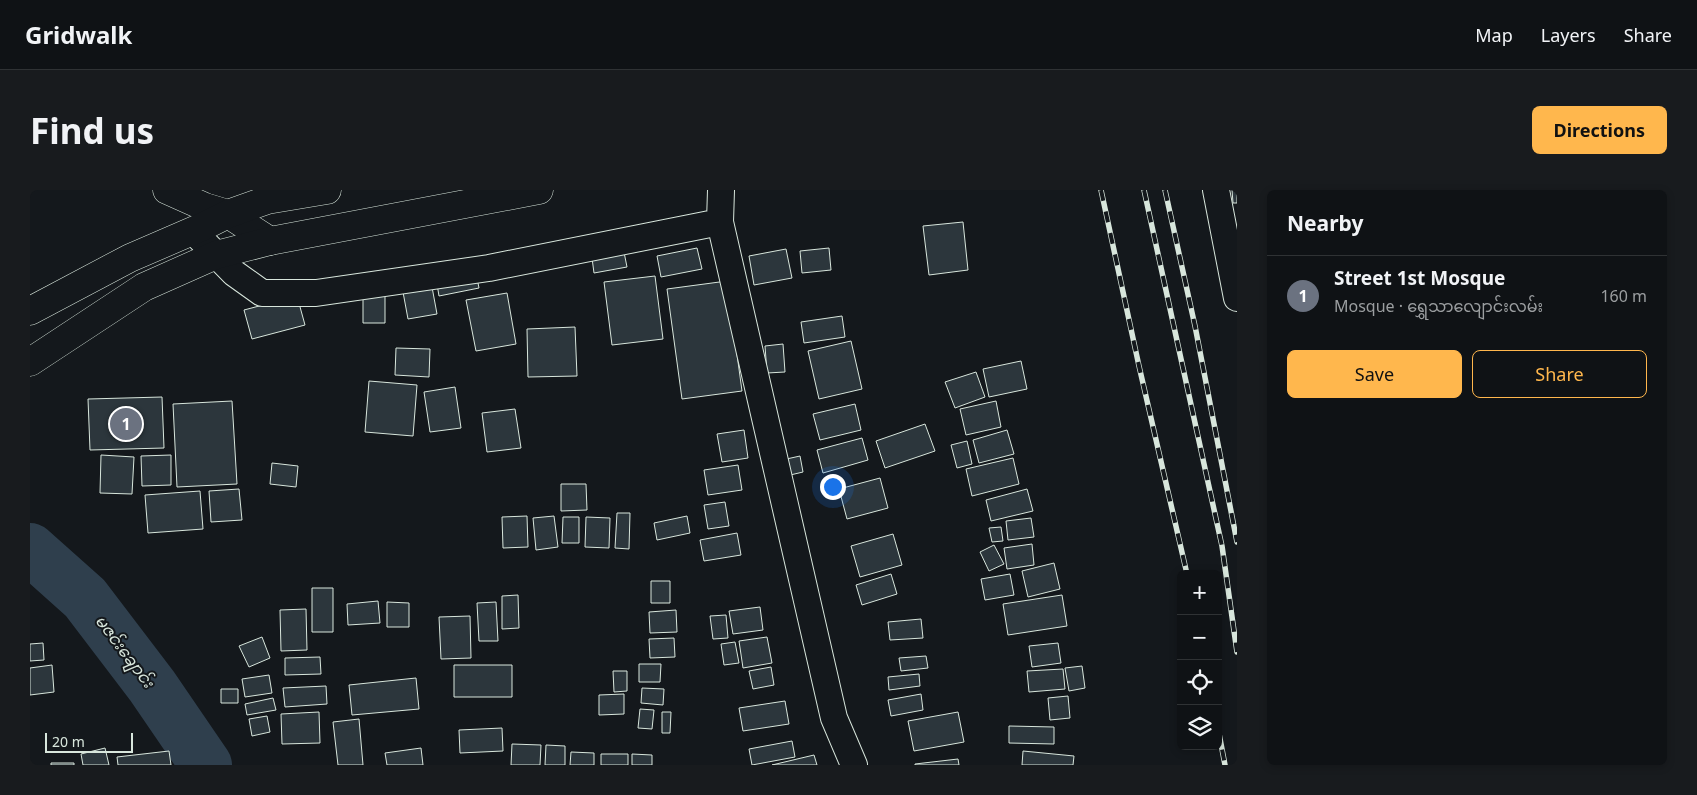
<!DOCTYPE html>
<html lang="en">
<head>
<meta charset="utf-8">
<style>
	body { margin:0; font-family:"Noto Sans","Noto Sans Myanmar",sans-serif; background:#181b1e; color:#f1f3f6 }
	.controls { position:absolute; right:15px; bottom:15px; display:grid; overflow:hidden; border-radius:8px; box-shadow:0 2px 8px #0003 }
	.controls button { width:45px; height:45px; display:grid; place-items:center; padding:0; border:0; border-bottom:1px solid #2f3234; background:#0f1215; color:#f1f3f6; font:25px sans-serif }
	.scale { position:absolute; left:15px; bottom:12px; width:88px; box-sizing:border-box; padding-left:5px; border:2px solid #d8e6dc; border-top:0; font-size:14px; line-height:18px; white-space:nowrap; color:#d8e6dc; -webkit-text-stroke:4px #14181c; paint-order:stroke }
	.you { position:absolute; left:802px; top:296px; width:18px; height:18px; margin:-12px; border:4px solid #fff; border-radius:50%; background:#1a73e8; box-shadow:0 0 0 8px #1a73e833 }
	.badge { display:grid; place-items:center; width:32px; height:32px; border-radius:50%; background:#ffb74d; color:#fff; font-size:16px; font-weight:700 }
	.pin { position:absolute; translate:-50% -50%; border:2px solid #fff; box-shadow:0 1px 5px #0006 }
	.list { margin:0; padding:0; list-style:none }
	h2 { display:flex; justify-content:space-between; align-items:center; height:65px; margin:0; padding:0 20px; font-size:21px }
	h2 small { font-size:16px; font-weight:400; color:#9b9ea0 }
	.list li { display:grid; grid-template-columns:32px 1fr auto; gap:15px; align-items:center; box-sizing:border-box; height:80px; padding:0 20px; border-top:1px solid #2f3234 }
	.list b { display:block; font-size:19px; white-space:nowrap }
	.list p { margin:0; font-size:16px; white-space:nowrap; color:#9b9ea0 }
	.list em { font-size:16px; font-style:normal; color:#9b9ea0 }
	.actions { display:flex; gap:10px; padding:15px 20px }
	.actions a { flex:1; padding:11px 0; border:1px solid #ffb74d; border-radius:8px; text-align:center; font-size:18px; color:#ffb74d }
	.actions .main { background:#ffb74d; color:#111 }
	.icon { flex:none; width:28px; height:28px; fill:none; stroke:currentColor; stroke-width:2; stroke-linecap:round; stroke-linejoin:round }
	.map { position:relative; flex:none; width:1207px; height:575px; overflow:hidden; border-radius:8px }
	header { display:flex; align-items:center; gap:30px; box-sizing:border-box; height:70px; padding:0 25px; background:#0f1215; border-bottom:1px solid #2f3234 }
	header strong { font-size:24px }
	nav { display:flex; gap:28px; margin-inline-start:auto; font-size:18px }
	.intro { display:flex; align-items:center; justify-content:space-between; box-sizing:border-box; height:120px; padding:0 30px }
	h1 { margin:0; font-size:35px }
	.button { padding:12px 22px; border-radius:8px; background:#ffb74d; color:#111; font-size:18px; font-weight:700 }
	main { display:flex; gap:30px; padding:0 30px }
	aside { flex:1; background:#0f1215; border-radius:8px; box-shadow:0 2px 8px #0003 }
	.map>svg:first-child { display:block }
</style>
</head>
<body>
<header>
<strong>Gridwalk</strong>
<nav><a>Map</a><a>Layers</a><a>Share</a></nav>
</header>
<div class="intro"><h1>Find us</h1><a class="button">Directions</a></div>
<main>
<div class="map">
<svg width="1207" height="575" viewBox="0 0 1207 575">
	<rect width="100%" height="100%" fill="#14181c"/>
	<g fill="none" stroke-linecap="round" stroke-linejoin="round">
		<path stroke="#2f3f4d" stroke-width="52" d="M0 359 55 408 122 496 176 575"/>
	</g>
	<path fill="#2c363c" stroke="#d8e6dc" d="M1202 0H1207V13H1203Z
		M933 32 938 80 899 85 893 36Z
		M667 58 672 79 631 87 627 66Z
		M799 58 801 80 772 83 770 61Z
		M756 59 762 88 724 95 719 66Z
		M594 62 597 77 564 83 562 68Z
		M625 86 633 149 582 155 574 92Z
		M447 88 449 98 409 106 407 94Z
		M697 91 712 201 652 209 637 99Z
		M402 97 407 124 378 129 373 102Z
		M333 102H355V133H333Z
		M477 103 486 154 446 161 436 110Z
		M267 106 275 135 222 149 214 120Z
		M812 126 815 147 774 153 771 132Z
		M545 137 547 186 498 187 497 139Z
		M821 151 832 199 789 209 778 161Z
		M753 154 755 182 737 183 735 156Z
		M366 158 400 159 399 187 365 185Z
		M991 171 997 199 959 207 953 179Z
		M946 182 955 207 925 218 915 192Z
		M339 191 387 195 383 246 335 242Z
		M425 197 431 238 400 242 394 202Z
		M132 207 134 258 60 260 58 209Z
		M202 211 207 294 147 297 143 214Z
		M966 211 971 237 936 245 930 219Z
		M825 214 831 240 790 250 783 224Z
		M485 219 491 258 457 262 452 223Z
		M895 234 905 261 855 278 846 251Z
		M714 240 718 268 692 272 687 244Z
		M977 240 984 264 949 273 943 250Z
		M832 248 838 270 793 283 787 260Z
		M937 251 942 274 927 278 921 255Z
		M71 265 104 267 102 304 70 303Z
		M141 265V295L112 296 111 266Z
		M770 266 773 282 756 286 752 270Z
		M983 268 989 294 942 306 936 279Z
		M242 273 268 276 266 297 240 294Z
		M708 275 712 300 678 305 674 280Z
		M850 288 858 318 817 329 809 299Z
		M531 294H556L557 320 531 321Z
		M209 299 212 330 181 332 179 301Z
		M997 299 1003 321 961 331 956 310Z
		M170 301 173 339 118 343 115 305Z
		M695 312 699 336 678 339 674 315Z
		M587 323H600L599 359 585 358Z
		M497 326 498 357 473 358 472 327Z
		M524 326 528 357 506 360 503 328Z
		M657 326 660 343 627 350 624 333Z
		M533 327H549V353H532Z
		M556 327 580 328 579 358 555 357Z
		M1001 328 1004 347 978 350 976 331Z
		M971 337 973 351 962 352 959 338Z
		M707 343 711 365 674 371 670 350Z
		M863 344 872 375 830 387 821 356Z
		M1002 354 1004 375 977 379 974 358Z
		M964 355 974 374 959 381 950 362Z
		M1024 373 1030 399 998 407 992 381Z
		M861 384 867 404 832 415 826 395Z
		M980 384 984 405 955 410 951 389Z
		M621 391H640V413H621Z
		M282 398H303V442H282Z
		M488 405 489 438 472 439V406Z
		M1032 405 1037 436 978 445 973 414Z
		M348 411 350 433 318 435 317 414Z
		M357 412 379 413V437H357Z
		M466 412 468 451H449L447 413Z
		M730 417 733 440 703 444 699 421Z
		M276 419 277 460 251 461 250 420Z
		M646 420 647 442 620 443 619 422Z
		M696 425 698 448 683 449 680 426Z
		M440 426 441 468 411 469 409 427Z
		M891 429 893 448 860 450 858 432Z
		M232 447 240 468 219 477 209 456Z
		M737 447 742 473 713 478 709 451Z
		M644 448 645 467 620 468 619 449Z
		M705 452 709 473 694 475 691 454Z
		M13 453 14 470 0 471V454Z
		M1028 453 1031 473 1002 477 999 456Z
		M896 466 898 478 871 481 869 468Z
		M290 467 291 484 255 485V468Z
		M609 474H631L630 492H609Z
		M22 475 24 502 0 505V478Z
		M424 475H482V507H424Z
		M1052 476 1055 498 1039 501 1035 478Z
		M741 477 744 495 723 499 719 481Z
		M1033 479 1035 499 999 502 997 481Z
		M583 481H597V501L584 502Z
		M889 484 890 496 859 500 858 487Z
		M239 485 242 503 215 507 212 489Z
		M386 488 389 519 322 525 319 495Z
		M296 496 297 514 255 517 253 498Z
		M612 498 634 499 633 515 611 513Z
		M191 499H208V513H191Z
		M594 504V524L569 525V505Z
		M891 504 893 520 861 526 858 510Z
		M1038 506 1040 528 1020 530 1018 508Z
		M243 508 246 520 217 525 215 514Z
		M755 511 759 534 713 541 709 518Z
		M610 519 624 520 622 539 608 538Z
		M289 522 290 553 252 554 251 524Z
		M632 522H641L640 543H632Z
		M928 522 934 552 884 561 878 531Z
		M237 526 240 542 222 546 219 529Z
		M329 529 333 575H308L303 532Z
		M979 536 1024 537V554L979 553Z
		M472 538 473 561 430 563 429 540Z
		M762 551 765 567 722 575 719 559Z
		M482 554 511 555 510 575H481Z
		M516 555 535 556V575H515Z
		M75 558 79 575H53L51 564Z
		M391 558 393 575H357L355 563Z
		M139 561 141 575H88L87 567Z
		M993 561 1044 566 1043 575H992Z
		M541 562 564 563V575H540Z
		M571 564H598V575H571Z
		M602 564 622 565V575H602Z
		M784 565 787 575H742Z
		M928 569 929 575H885V574Z
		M21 573H44V575H21Z"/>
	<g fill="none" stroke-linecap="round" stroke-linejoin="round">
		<g stroke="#d8e6dc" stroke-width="28">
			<path id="minor" d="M691 0 690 32 804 528 824 575
				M1186 0 1207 108
				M163 41 204 83 232 103H286L459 78 690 32"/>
		</g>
		<g stroke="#d8e6dc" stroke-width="29">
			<path id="tertiary" d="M137 0 175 17 198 24 240 51"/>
		</g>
		<g stroke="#d8e6dc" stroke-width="29">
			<path id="trunk" d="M0 121 100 68 174 36 198 24 237 10 297 0
				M0 172 114 97 186 65 240 51 509 0"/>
		</g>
		<use href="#minor" stroke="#14181c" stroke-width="26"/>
		<use href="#tertiary" stroke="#14181c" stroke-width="28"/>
		<use href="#trunk" stroke="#14181c" stroke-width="28"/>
		<g stroke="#d8e6dc" stroke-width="5.5">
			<path id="rail" d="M1071 0 1109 176 1157 384
				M1114 0 1192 356 1207 462
				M1135 0 1165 136 1207 352
				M1188 538 1195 575"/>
		</g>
		<use href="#rail" stroke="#14181c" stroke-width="4" stroke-dasharray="11" stroke-linecap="butt"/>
	</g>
	<g text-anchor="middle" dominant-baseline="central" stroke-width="4" stroke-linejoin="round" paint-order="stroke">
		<g font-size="16" font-style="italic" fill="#d8e6dc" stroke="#14181c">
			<text transform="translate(95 461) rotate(53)">မဇင်းချောင်း</text>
		</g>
	</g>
</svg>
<div class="controls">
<button>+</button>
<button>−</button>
<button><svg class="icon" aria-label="locate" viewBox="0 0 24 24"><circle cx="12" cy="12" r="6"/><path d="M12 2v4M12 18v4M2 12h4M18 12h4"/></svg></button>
<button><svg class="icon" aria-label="layers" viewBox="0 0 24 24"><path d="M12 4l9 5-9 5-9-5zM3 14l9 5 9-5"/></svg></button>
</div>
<div class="scale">20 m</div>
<div class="you"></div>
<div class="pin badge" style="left:96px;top:234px;background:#6b7280">1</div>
</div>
<aside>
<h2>Nearby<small></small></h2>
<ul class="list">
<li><span class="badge" style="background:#6b7280">1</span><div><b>Street 1st Mosque</b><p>Mosque · ရွှေသာလျောင်းလမ်း</p></div><em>160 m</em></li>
</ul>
<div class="actions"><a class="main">Save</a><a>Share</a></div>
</aside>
</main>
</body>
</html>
